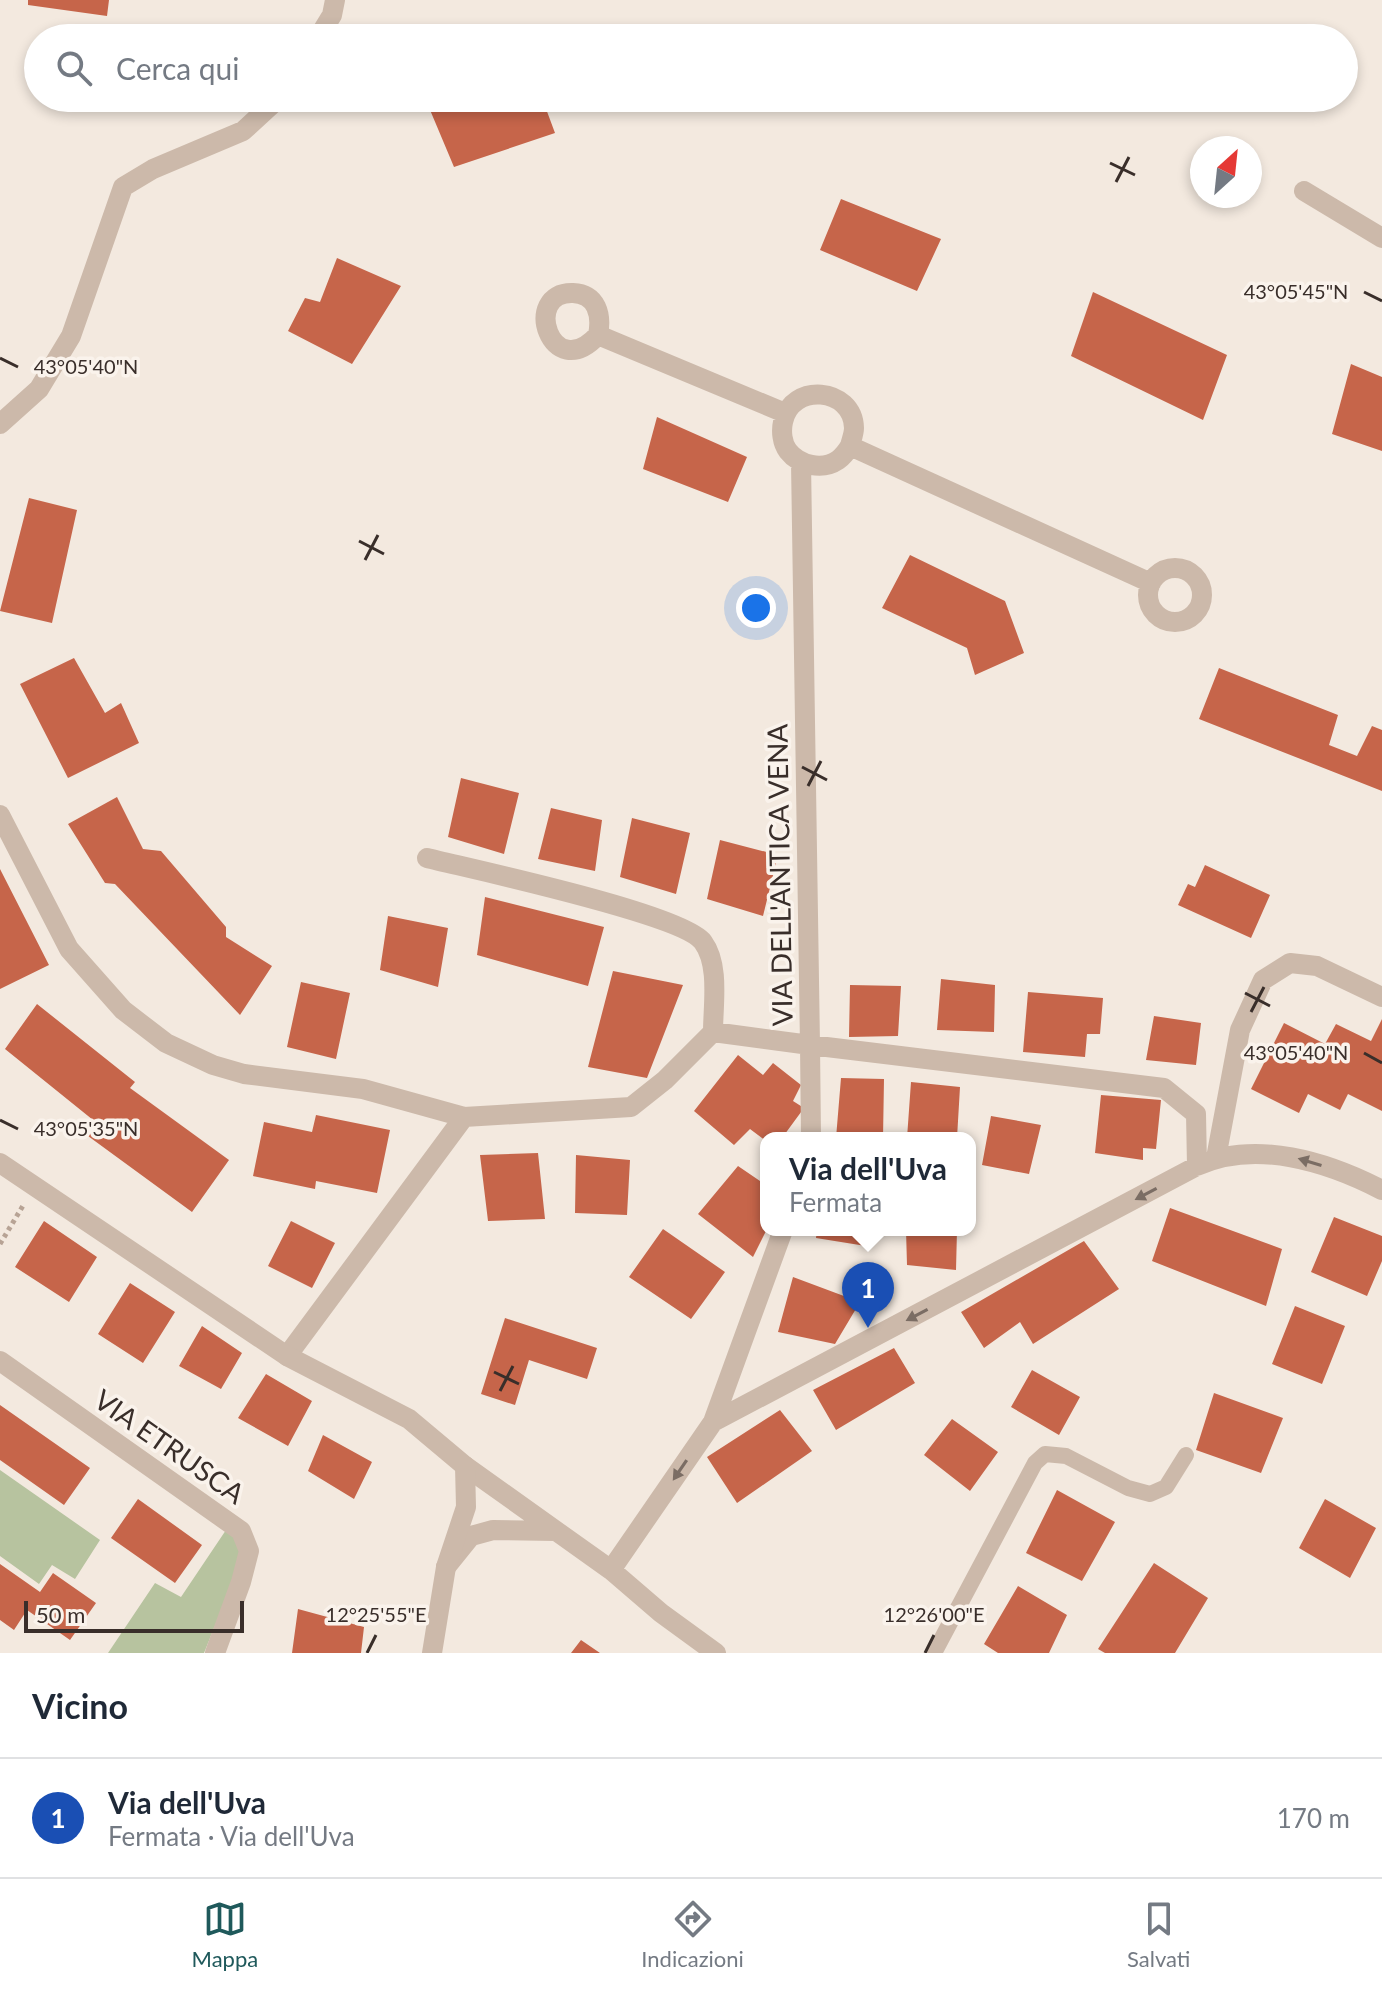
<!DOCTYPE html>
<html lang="it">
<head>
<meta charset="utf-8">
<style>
	body { margin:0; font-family:Lato,sans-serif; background:#f2f2f3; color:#1f2937 }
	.compass { position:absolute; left:1190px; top:136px; width:72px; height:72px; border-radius:50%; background:#fff; box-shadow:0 4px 12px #0003; rotate:27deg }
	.scale { position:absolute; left:24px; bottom:20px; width:220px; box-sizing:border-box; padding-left:8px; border:4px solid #392e2a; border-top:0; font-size:22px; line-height:28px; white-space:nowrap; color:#392e2a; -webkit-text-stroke:6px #faf3ec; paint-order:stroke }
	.you { position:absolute; left:756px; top:608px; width:28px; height:28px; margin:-20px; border:6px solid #fff; border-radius:50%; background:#1a73e8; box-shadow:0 0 0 12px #1a73e833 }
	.badge { display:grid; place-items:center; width:52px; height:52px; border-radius:50%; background:#1f595b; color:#fff; font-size:26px; font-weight:700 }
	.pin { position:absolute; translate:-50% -66px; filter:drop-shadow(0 2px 4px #0008) }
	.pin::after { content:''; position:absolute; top:42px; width:28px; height:24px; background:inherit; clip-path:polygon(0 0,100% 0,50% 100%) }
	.popup { position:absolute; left:760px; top:1132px; width:216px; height:104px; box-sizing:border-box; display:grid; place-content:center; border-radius:16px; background:#fff; filter:drop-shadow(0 2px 6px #0005); font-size:26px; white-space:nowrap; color:#747a83 }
	.popup b { font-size:30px; color:#1f2937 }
	.popup::after { content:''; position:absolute; left:50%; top:100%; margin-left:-16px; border:16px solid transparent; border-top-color:#fff }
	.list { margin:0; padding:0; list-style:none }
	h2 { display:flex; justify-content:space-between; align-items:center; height:104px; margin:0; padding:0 32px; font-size:34px }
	h2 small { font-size:26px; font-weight:400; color:#747a83 }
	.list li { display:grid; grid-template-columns:52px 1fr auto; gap:24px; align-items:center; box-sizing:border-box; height:120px; padding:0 32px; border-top:2px solid #e0e1e3 }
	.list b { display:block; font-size:30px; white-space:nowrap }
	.list p { margin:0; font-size:26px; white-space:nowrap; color:#747a83 }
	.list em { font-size:26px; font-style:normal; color:#747a83 }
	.icon { flex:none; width:44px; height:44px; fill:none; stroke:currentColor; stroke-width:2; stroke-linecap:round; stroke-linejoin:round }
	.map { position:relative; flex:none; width:1382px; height:1653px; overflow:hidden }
	.search { position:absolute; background:#fff; box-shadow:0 4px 12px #0003; left:24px; right:24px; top:24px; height:88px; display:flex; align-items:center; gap:20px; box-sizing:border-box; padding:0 28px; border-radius:44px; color:#747a83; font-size:30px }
	.sheet { height:224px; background:#fff }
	nav { display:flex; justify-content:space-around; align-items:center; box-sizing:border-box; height:112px; border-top:2px solid #e0e1e3; background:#fff; font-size:22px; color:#747a83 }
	nav a { display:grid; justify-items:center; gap:4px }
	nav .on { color:#1f595b }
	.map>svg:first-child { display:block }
</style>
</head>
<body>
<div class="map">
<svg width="1382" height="1653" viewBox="0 0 1382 1653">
	<rect width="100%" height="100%" fill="#f3e9df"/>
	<path fill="#b7c39f" d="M0 1470 100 1540 75 1579 52 1565 39 1584 0 1556Z
		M226 1530 236 1536 241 1561 204 1653H108L155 1583 181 1597Z"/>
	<path fill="#c6654a" d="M28 0H109L107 16 28 5Z
		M425 98H542L555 133 454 167Z
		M841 199 941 239 917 291 820 250Z
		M337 258 401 286 352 364 288 331 305 298 320 302Z
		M1093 292 1227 355 1203 420 1071 356Z
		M1351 364 1382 377V451L1332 434Z
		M657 417 747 457 728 502 643 469Z
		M29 498 77 510 52 623 0 611Z
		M910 555 1005 601 1024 653 975 675 967 648 882 608Z
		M74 658 105 713 121 703 139 743 68 778 20 684Z
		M1219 668 1338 715 1329 745 1357 756 1372 726 1382 730V791L1199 719Z
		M461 778 519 793 504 854 448 837Z
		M117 797 143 849 161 851 226 927V937L272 966 240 1015 115 884 105 883 68 824Z
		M551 808 602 820 595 871 538 859Z
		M632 818 690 833 676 894 620 877Z
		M720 840 778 855 763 916 707 899Z
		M1205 865 1270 895 1251 938 1178 905 1188 884 1195 887Z
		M0 869 49 965 0 989Z
		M485 897 604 927 588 986 477 955Z
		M388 916 448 928 438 987 380 970Z
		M613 971 683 985 647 1078 588 1067Z
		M941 979 995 985 994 1032 937 1030Z
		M301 982 350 993 336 1059 287 1047Z
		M850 985 901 986 898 1036 849 1037Z
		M1028 992 1103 998 1100 1034H1087L1085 1057 1023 1052Z
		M37 1004 135 1082 130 1088 229 1160 192 1212 88 1136 98 1124 5 1049Z
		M1154 1016 1201 1023 1196 1065 1146 1060Z
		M1382 1019V1111L1348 1094 1340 1110 1308 1094 1299 1113 1251 1089 1284 1023 1325 1044 1336 1024 1371 1041Z
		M738 1055 763 1075 773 1063 801 1085 793 1101 804 1108 782 1138H766V1141L750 1129 734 1145 694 1111Z
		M841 1078 884 1079 883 1138H836Z
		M911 1082 960 1087 957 1138H907Z
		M1101 1095 1161 1100 1156 1149 1143 1148V1160L1095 1153Z
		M316 1115 390 1130 377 1193 316 1181 315 1189 253 1176 264 1122 312 1132Z
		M991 1116 1041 1125 1029 1174 982 1165Z
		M538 1153 545 1219 488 1221 480 1155Z
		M576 1155 630 1160 627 1215 575 1213Z
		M738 1166 766 1185V1231L753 1257 698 1214Z
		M1170 1208 1282 1249 1266 1306 1152 1261Z
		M1334 1217 1382 1236V1261L1367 1296 1311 1272Z
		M44 1221 97 1257 69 1302 15 1267Z
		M291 1221 335 1243 312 1288 268 1266Z
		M663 1229 725 1272 691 1319 629 1277Z
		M817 1230H874L872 1247 816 1238Z
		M906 1230H957L956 1270 907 1265Z
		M1084 1241 1119 1289 1033 1344 1020 1322 984 1348 961 1312Z
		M793 1277 860 1302 835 1344 778 1332Z
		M130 1283 175 1312 143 1363 98 1334Z
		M1295 1306 1345 1326 1322 1384 1272 1364Z
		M505 1318 597 1348 587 1379 529 1360 515 1405 481 1394Z
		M202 1326 242 1353 221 1389 179 1366Z
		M894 1348 915 1383 836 1430 813 1390Z
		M1032 1370 1080 1397 1059 1435 1011 1407Z
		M266 1374 312 1401 288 1446 238 1418Z
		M1214 1393 1283 1418 1261 1473 1196 1450Z
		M0 1405 90 1468 64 1505 0 1460Z
		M780 1410 812 1451 737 1503 707 1457Z
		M952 1419 998 1452 970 1491 924 1455Z
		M323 1435 372 1462 354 1499 308 1471Z
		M1057 1490 1115 1522 1082 1581 1026 1553Z
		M138 1499 202 1545 175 1583 111 1538Z
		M1325 1499 1376 1528 1350 1578 1299 1548Z
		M1154 1563 1208 1598 1175 1653H1105L1098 1649Z
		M0 1564 40 1592 53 1573 96 1603 70 1640 27 1610 14 1630 0 1620Z
		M1018 1586 1067 1615 1049 1653H998L984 1644Z
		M298 1609 364 1627 361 1653H292Z
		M581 1640 600 1653H571Z"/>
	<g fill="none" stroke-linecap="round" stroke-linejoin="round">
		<path stroke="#b7a395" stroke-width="5" stroke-dasharray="4 4" stroke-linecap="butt" d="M0 1244 24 1204"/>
		<path stroke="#ccb9aa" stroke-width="16" d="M934 1653 1035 1463 1045 1454 1066 1456 1128 1488 1150 1494 1166 1487 1186 1455"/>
		<path stroke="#ccb9aa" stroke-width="20" d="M318 38 332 15 335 0
			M1304 191 1382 238
			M598 335C551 386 521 291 573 293 597 294 602 315 598 335L785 413
			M0 424 39 389 71 336 123 187 153 169 243 131 279 98
			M850 446C851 441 854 434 854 428 853 387 791 382 783 422 781 431 782 443 788 451 799 465 822 471 838 460 842 457 847 451 850 446L1151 583
			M1148 595a27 27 0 1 1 54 0a27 27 0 1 1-54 0Z
			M0 815 69 949 123 1010 166 1043 213 1065 244 1074 363 1089 464 1117
			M427 858C471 869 683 914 703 942 720 965 713 1005 713 1032
			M811 1138 810 1045 1164 1088 1196 1114 1197 1166
			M1216 1158 1240 1030 1263 980 1290 963 1317 966 1382 997
			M287 1356 464 1117 631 1107 665 1080 713 1032 810 1045 801 462
			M0 1361 241 1531 249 1551 241 1582 215 1653
			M713 1422 783 1230
			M465 1466 611 1570 661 1613 716 1653
			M446 1567 471 1536 493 1530 556 1531
			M611 1570 713 1422 1197 1166C1256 1139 1328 1162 1382 1190"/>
		<path stroke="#ccb9aa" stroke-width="20" d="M0 1163 287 1356 409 1419 465 1466 466 1507 446 1567 432 1653"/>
	</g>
	<defs><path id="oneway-solid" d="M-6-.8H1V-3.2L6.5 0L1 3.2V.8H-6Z" transform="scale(2)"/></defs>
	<g fill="#7b6d64">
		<use href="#oneway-solid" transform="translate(1310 1162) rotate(-163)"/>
		<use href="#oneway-solid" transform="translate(1146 1194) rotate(152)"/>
		<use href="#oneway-solid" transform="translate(917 1315) rotate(152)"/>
		<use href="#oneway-solid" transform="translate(680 1470) rotate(124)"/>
	</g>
	<path fill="none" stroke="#392e2a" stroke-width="3" d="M1110 163 1135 175M1116 182 1129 157M1364 292 1382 301M0 358 18 367M359 541 384 554M365 560 378 535M802 767 827 780M808 786 821 761M1245 993 1270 1006M1251 1012 1264 987M1364 1053 1382 1063M0 1120 18 1129M494 1372 519 1384M500 1391 513 1366M367 1653 376 1635M925 1653 934 1635"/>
	<g text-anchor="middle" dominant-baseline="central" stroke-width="7" stroke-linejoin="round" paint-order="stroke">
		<g font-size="28" fill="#392e2a" stroke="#faf3ec">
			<text transform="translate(779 875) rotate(-91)">VIA DELL'ANTICA VENA</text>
			<text transform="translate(170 1446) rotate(35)">VIA ETRUSCA</text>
		</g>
	</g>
	<g font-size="20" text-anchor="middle" fill="#392e2a" stroke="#faf3ec" stroke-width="7" stroke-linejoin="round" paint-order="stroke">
		<text x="1296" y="299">43°05'45"N</text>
		<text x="86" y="374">43°05'40"N</text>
		<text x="1296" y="1060">43°05'40"N</text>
		<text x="86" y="1136">43°05'35"N</text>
		<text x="376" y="1622">12°25'55"E</text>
		<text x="934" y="1622">12°26'00"E</text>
	</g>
</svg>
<svg class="compass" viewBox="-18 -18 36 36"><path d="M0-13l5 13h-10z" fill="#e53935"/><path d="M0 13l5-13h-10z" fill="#747a83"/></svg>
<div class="scale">50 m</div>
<div class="you"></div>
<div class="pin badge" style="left:868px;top:1328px;background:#1a4fb4">1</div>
<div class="popup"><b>Via dell'Uva</b>Fermata</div>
<div class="search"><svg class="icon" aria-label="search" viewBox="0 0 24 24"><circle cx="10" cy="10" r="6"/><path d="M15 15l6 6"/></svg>Cerca qui</div>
</div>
<section class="sheet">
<h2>Vicino<small></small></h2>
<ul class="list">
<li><span class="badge" style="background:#1a4fb4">1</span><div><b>Via dell'Uva</b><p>Fermata · Via dell'Uva</p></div><em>170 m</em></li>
</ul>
</section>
<nav>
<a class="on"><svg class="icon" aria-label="map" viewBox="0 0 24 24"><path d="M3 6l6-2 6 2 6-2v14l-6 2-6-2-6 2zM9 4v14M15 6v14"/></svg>Mappa</a>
<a><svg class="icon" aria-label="directions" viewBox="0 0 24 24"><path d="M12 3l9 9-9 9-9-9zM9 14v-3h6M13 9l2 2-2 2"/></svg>Indicazioni</a>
<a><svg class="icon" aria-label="saved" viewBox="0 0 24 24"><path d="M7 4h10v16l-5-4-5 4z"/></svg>Salvati</a>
</nav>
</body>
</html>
